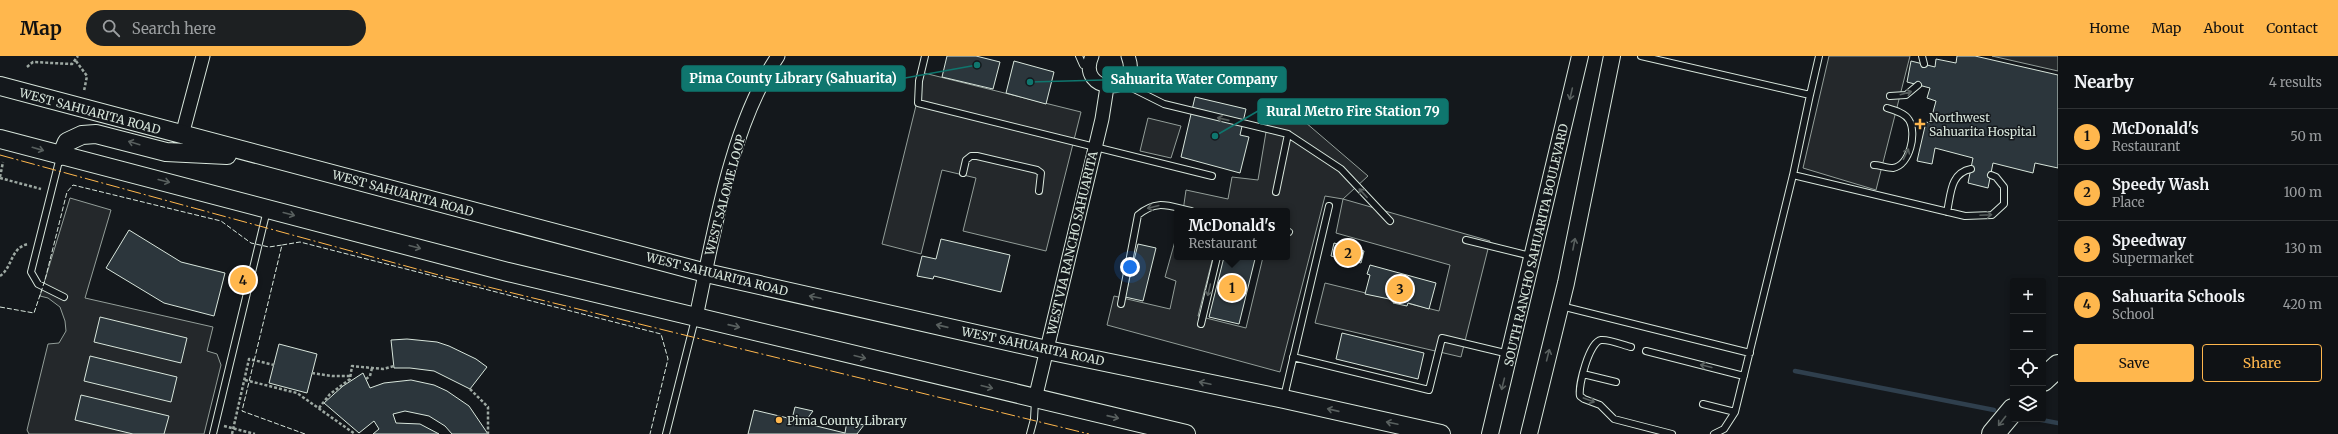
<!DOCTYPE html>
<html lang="en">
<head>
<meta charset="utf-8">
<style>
	body { margin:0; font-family:Merriweather,serif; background:#1d2022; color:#f1f3f6 }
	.controls { position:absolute; right:12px; bottom:12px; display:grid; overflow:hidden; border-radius:4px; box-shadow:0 2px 6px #0003 }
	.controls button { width:36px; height:36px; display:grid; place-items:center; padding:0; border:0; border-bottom:1px solid #2f3234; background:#0f1215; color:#f1f3f6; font:20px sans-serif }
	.you { position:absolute; left:1130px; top:211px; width:14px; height:14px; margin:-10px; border:3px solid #fff; border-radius:50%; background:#1a73e8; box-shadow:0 0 0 6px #1a73e833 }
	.badge { display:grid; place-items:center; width:26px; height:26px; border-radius:50%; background:#ffb74d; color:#111; font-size:13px; font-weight:700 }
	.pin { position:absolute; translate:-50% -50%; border:2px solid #fff; box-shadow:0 1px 4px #0006 }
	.popup { position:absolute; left:1174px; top:152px; width:116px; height:52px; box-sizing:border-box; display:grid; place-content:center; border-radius:4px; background:#0f1215; filter:drop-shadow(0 1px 3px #0005); font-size:13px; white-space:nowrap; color:#9b9ea0 }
	.popup b { font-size:15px; color:#f1f3f6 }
	.popup::after { content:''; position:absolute; left:50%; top:100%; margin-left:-8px; border:8px solid transparent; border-top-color:#0f1215 }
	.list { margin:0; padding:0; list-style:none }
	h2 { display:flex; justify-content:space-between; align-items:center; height:52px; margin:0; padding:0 16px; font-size:17px }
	h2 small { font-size:13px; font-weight:400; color:#9b9ea0 }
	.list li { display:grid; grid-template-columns:26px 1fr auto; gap:12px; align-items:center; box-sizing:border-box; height:56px; padding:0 16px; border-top:1px solid #2f3234 }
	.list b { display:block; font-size:15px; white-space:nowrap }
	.list p { margin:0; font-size:13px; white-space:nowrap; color:#9b9ea0 }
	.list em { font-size:13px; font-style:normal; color:#9b9ea0 }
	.actions { display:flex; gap:8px; padding:12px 16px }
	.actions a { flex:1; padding:9px 0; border:1px solid #ffb74d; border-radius:4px; text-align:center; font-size:14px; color:#ffb74d }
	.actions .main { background:#ffb74d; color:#111 }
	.icon { flex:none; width:22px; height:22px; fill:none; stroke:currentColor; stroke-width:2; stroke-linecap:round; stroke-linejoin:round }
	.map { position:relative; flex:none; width:2058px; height:378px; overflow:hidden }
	header { display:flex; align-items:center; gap:24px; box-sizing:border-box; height:56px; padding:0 20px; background:#ffb74d; color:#111 }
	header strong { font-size:19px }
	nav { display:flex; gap:22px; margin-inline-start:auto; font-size:14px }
	.search { width:280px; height:36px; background:#1d2022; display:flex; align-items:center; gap:10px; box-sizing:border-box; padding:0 14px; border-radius:22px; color:#9b9ea0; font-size:15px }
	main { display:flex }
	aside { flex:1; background:#0f1215 }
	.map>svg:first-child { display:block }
</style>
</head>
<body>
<header>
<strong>Map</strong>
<div class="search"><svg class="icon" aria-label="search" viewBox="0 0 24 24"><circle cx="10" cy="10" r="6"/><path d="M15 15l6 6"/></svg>Search here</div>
<nav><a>Home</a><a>Map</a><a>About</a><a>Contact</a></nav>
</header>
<main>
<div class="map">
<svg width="2058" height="378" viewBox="0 0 2058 378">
	<rect width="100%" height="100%" fill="#14181c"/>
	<path fill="#24282b" stroke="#939e99" d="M1829 0H1910L1876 134 1803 112Z
		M1992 0H2058V15Z
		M924 17 1081 56 1046 195 963 175 976 122 942 114 921 198 882 188Z
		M1269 58 1305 66 1368 120 1343 143 1490 185 1461 301 1315 267 1325 227 1439 255 1450 209 1336 177 1343 143 1325 140 1280 316 1107 269 1114 240 1170 253 1176 225 1165 221 1177 178V201H1213L1198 260 1246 272 1263 201H1287V155H1183L1186 134 1228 143 1232 121 1258 124Z
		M1148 62 1181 70 1171 102 1140 95Z
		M70 142 111 154 85 242 213 271 207 295 217 298 221 309 204 378H29L27 374 48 288 59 287 66 275 65 265 60 251 48 242 40 240Z"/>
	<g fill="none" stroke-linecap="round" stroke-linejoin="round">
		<path stroke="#2f3f4d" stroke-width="4.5" d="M1795 315 1994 354
			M2036 363 2058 367"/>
	</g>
	<path fill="#2c363c" stroke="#d8e6dc" d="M947 0H976L1000 6 993 33 942 21Z
		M1957 0H1975L2058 19V112L2035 107 2033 117 1993 107 1988 132 1968 127 1973 102 1935 92 1932 108 1917 105 1926 66 1930 67 1936 45 1927 42 1930 32 1907 26 1911 5 1935 11 1936 3 1956 7Z
		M1014 5 1054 16 1046 48 1006 37Z
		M1195 41 1246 53 1240 79 1249 81 1240 117 1181 101Z
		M129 174 181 206 225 217 214 260 164 247 106 212Z
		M941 183 1010 199 1001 236 934 220 933 223 917 220 922 200 936 203Z
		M1334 187 1364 195 1361 207 1331 200Z
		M1138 188 1156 192 1143 245 1125 241Z
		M1224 201 1255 203 1239 268 1209 261Z
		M1370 209 1436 227 1429 253 1408 247 1407 250 1393 247 1394 244 1365 238 1370 219 1367 218Z
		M100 261 187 282 181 307 94 286Z
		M1342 277 1424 297 1418 323 1336 303Z
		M407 283 437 286 449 290 476 303 487 311 470 333 434 315 410 312H394L391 284Z
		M279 288 317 298 307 337 269 327Z
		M90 300 177 321 171 346 84 325Z
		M363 317 370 332 384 327 411 324 434 329 447 335 469 350 488 378H452L445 370 429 360 405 355 393 358 396 367 420 368 439 378H373L379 373 374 365 359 377 324 347 343 330Z
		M81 339 169 360 164 378H133L75 364Z
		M795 351 813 355 804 367 845 377 847 365 864 369 857 378H748L754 354 792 363Z"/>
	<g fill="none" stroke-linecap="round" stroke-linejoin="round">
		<g stroke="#d8e6dc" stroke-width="8">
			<path id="service" d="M925 0 919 25 918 47 1212 120
				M1079 0 1083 9 1089 7
				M1641 0 1810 39 1819 0
				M1922 0 1924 8
				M1122 27 1164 48 1288 78 1341 113 1390 165
				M1810 39 1793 119 1965 160 1992 159 2004 148V131L1996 121 1991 119
				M1890 40 1906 39 1918 29
				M60 101 31 216 38 228 64 241
				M1874 109C1879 109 1887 112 1893 112 1910 109 1917 77 1909 64 1905 57 1894 54 1887 52
				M963 117 966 104 971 100H977L1037 114 1041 117 1039 135
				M1276 136 1288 78
				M1947 156C1951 138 1950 117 1971 113
				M1287 175 1289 176
				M1466 184 1531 200
				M1121 248 1138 159C1157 143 1168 150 1191 155
				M1561 250 1750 297
				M1201 268 1217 201
				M1631 291C1623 289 1609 283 1601 284 1589 286 1578 330 1580 340L1584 343 1600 349 1614 363 1672 378
				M1646 295 1744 320
				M1293 301 1429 334 1442 282 1509 298
				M1583 318 1616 326
				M1284 341 1329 150
				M1703 348 1735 356
				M213 378 267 154
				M666 378 695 263
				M1030 378 1034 363 1035 345
				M1714 378 1724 373 1735 356 1793 119"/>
		</g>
		<g stroke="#d8e6dc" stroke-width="15">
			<path id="minor" d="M1092 0C1075 38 1144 42 1128 0
				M182 79 203 0
				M696 261C714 178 730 71 778 0
				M1035 343 1102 63 1107 31"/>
		</g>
		<g stroke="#d8e6dc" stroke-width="18">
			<path id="tertiary" d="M1490 378 1580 0
				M1529 378 1566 227 1612 0"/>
		</g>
		<g stroke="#d8e6dc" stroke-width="20">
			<path id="secondary" d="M0 30 706 217 1047 294 1284 343 1441 378
				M0 83 508 216 1186 378
				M61 100 67 86 82 79 96 78 166 96 227 99"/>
		</g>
		<g stroke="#d8e6dc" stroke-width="24">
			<path id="motorway" d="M2043 324 2058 310
				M1993 378 2013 354"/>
		</g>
		<path stroke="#9da8a2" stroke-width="2.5" stroke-dasharray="3 2" stroke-linecap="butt" d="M76 5 87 20 84 35
			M27 11 33 6 72 8 78 0
			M0 121 3 106
			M0 122 41 133
			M0 220C13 211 10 192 28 188
			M312 317 332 320H351
			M366 323 370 320 372 312
			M245 324 297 337 355 378
			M470 333 488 351V378
			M319 352 330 338 350 323 352 310 383 313 394 310
			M224 370 255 378
			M232 378 249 303 274 309"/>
		<use href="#service" stroke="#14181c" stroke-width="6"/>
		<use href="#minor" stroke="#14181c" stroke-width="13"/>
		<use href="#tertiary" stroke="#14181c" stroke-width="16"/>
		<use href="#secondary" stroke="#14181c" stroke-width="18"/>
		<use href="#motorway" stroke="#14181c" stroke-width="22"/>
		<path stroke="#d8e6dc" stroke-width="1" stroke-dasharray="5 2" stroke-linecap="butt" d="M0 251 34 257 45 224 67 136 73 129 221 165 251 187 269 191 282 189
			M305 378 242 355 282 189 300 186 661 278 668 303 650 378"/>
		<path stroke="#ffb74d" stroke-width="1" stroke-dasharray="14 3 2 3" stroke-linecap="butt" d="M0 99 435 218 1089 378"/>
	</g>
	<defs><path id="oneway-shaft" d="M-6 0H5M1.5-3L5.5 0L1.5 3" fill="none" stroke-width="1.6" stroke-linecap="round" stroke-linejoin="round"/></defs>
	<g stroke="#59605f">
		<use href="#oneway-shaft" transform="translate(1906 37) rotate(-16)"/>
		<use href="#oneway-shaft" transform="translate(1571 38) rotate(103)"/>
		<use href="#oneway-shaft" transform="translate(1223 63) rotate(-167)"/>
		<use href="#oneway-shaft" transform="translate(134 87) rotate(-163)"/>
		<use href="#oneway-shaft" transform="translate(38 93) rotate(16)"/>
		<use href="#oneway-shaft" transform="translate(1906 98) rotate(-64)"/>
		<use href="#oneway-shaft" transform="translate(164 125) rotate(14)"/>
		<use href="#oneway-shaft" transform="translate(1363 137) rotate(-133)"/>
		<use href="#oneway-shaft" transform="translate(1153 151) rotate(166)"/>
		<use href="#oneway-shaft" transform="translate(289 158) rotate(15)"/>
		<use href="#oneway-shaft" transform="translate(1986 159) rotate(-3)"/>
		<use href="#oneway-shaft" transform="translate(1574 188) rotate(-79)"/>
		<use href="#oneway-shaft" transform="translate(415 191) rotate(15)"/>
		<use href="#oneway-shaft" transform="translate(1209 234) rotate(103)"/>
		<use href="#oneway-shaft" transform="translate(815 241) rotate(-168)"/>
		<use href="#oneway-shaft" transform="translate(734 270) rotate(13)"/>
		<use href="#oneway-shaft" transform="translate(942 270) rotate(-167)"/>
		<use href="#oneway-shaft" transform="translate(1548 299) rotate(-76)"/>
		<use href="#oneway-shaft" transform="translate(860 301) rotate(14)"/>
		<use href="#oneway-shaft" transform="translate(1706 310) rotate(-166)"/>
		<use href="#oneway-shaft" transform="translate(1205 327) rotate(-168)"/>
		<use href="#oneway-shaft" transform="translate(1503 328) rotate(104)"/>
		<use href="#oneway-shaft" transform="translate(987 331) rotate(14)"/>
		<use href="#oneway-shaft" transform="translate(1589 344) rotate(20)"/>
		<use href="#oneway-shaft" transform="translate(1333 354) rotate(-167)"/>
		<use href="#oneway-shaft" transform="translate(1113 361) rotate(13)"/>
		<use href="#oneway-shaft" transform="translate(2002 365) rotate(128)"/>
		<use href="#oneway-shaft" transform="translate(1392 367) rotate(-168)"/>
	</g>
	<g fill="#ffb74d" stroke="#14181c" stroke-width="1.5">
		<path d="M1918 62h4v4h4v4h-4v4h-4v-4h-4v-4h4z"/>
		<circle cx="779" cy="364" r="4"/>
	</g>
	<g text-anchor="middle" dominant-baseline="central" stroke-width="3" stroke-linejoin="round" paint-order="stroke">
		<g font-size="12" fill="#d8e6dc" stroke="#14181c">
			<text transform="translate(90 55) rotate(15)">WEST SAHUARITA ROAD</text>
			<text transform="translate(403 137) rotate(15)">WEST SAHUARITA ROAD</text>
			<text transform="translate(725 139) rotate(-75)">WEST SALOME LOOP</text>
			<text transform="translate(1072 187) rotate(-77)">WEST VIA RANCHO SAHUARITA</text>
			<text transform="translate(1536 189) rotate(-77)">SOUTH RANCHO SAHUARITA BOULEVARD</text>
			<text transform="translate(717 218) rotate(14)">WEST SAHUARITA ROAD</text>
			<text transform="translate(1033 290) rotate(12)">WEST SAHUARITA ROAD</text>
		</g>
		<g font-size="12" fill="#d8e6dc" stroke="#14181c" text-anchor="start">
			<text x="1929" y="61">Northwest<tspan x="1929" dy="14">Sahuarita Hospital</tspan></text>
			<text x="787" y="364">Pima County Library</text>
		</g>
	</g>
	<path fill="none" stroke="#0f766e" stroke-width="1.5" d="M977 9L905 22M1030 26L1103 24M1215 80L1258 55"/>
	<g fill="#0f766e" stroke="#14181c" stroke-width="1.5">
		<circle cx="977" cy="9" r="4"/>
		<circle cx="1030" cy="26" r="4"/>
		<circle cx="1215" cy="80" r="4"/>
	</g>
	<g fill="#0f766e" stroke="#0f766e" stroke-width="1.5">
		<rect x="682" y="10" width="223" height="25" rx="4"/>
		<rect x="1103" y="11" width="183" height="25" rx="4"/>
		<rect x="1258" y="43" width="190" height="25" rx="4"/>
	</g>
	<g font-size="13" text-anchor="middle" font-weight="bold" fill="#fff">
		<text x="793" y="27">Pima County Library (Sahuarita)</text>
		<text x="1194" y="28">Sahuarita Water Company</text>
		<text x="1353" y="60">Rural Metro Fire Station 79</text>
	</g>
</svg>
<div class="controls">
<button>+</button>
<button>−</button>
<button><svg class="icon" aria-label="locate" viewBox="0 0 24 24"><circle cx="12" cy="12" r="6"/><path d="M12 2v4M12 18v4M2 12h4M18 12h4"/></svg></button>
<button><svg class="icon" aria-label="layers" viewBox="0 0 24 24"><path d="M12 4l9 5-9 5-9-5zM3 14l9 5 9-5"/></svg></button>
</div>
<div class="you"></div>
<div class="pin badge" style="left:1232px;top:232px">1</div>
<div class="popup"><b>McDonald's</b>Restaurant</div>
<div class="pin badge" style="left:1348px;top:197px">2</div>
<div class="pin badge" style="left:1400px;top:233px">3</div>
<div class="pin badge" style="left:243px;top:224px">4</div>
</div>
<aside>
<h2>Nearby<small>4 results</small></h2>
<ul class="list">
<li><span class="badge">1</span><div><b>McDonald's</b><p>Restaurant</p></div><em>50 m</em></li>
<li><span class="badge">2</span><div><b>Speedy Wash</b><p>Place</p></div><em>100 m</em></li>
<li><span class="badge">3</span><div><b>Speedway</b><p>Supermarket</p></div><em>130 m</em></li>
<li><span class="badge">4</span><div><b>Sahuarita Schools</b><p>School</p></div><em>420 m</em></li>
</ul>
<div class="actions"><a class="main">Save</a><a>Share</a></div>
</aside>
</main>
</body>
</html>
